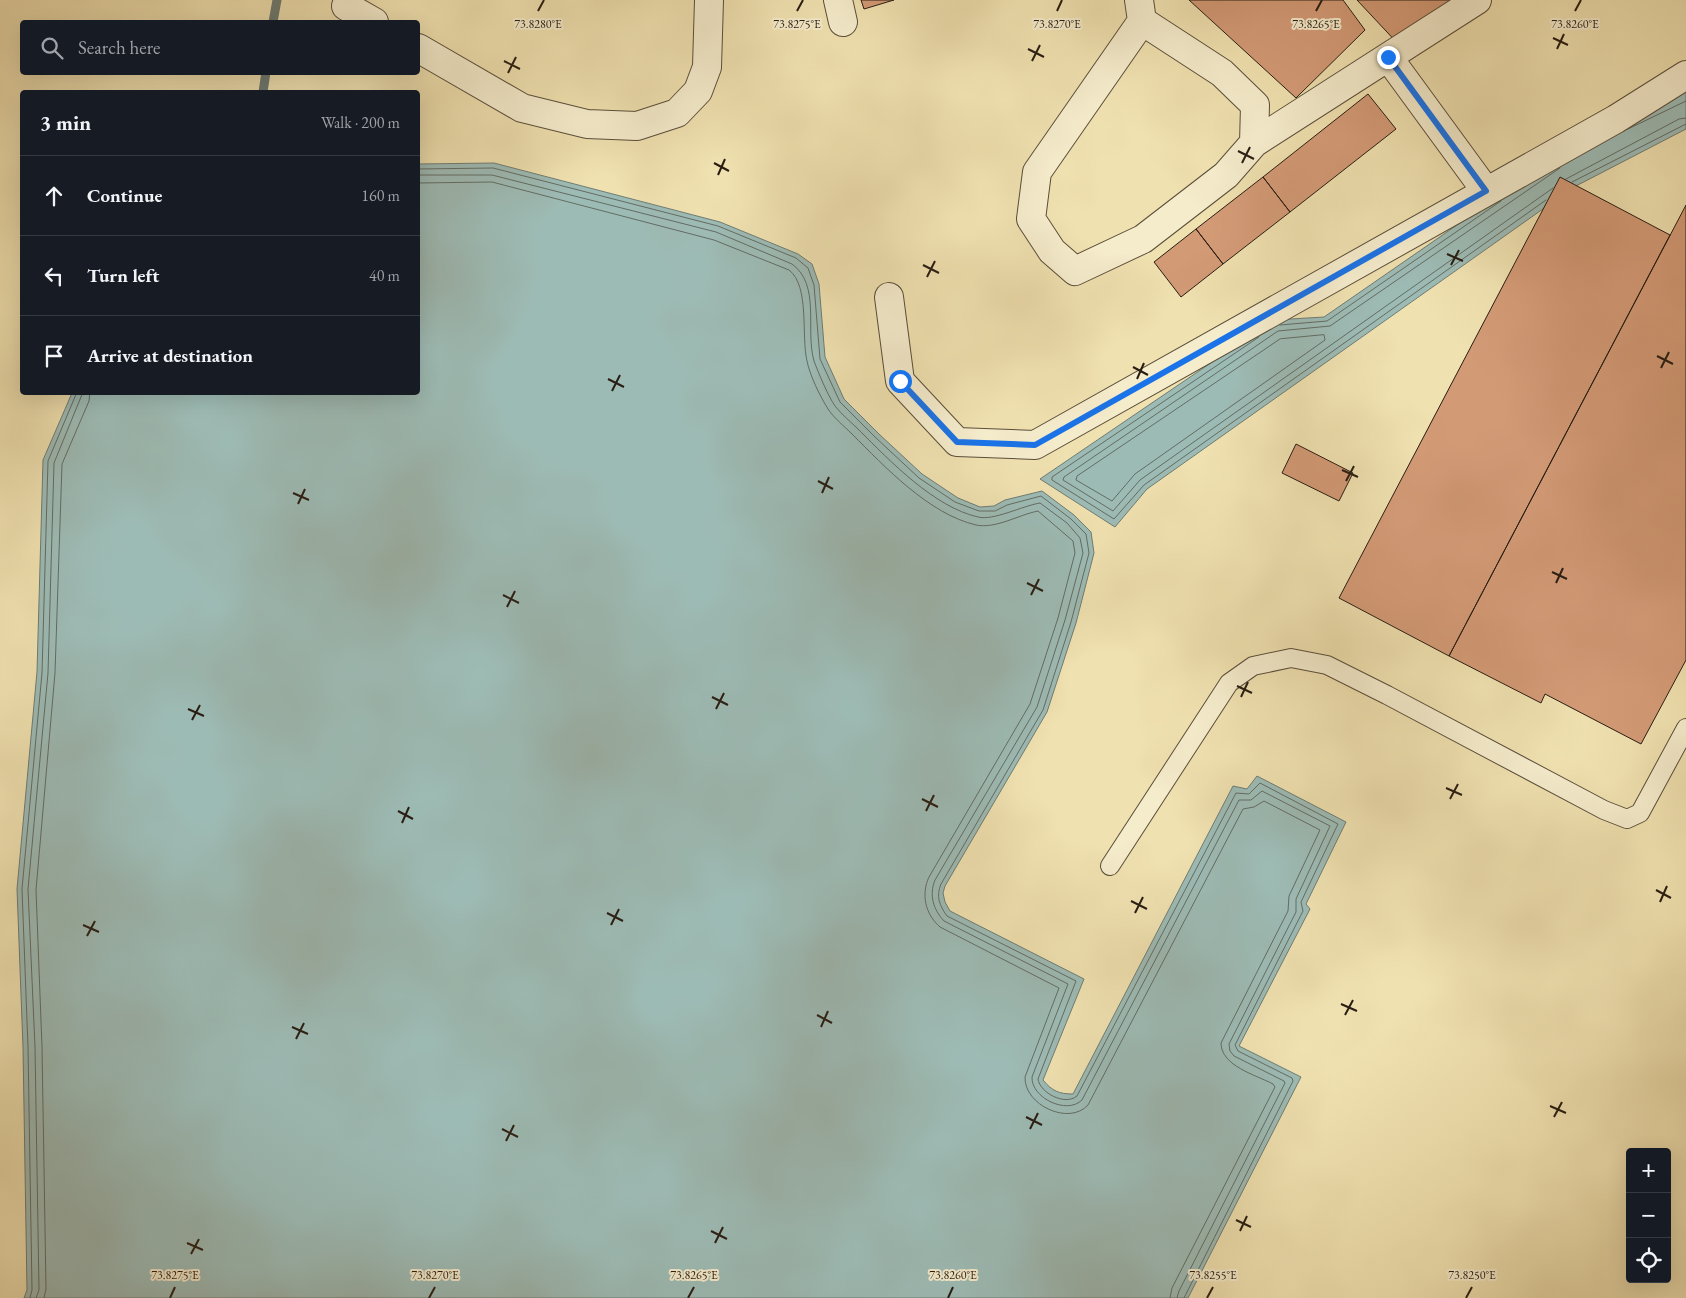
<!DOCTYPE html>
<html lang="en">
<head>
<meta charset="utf-8">
<style>
	body { margin:0; font-family:"EB Garamond",serif; background:#242831; color:#f1f3f6 }
	.controls { position:absolute; right:15px; bottom:15px; display:grid; overflow:hidden; border-radius:5px; box-shadow:0 5px 20px #0002 }
	.controls button { width:45px; height:45px; display:grid; place-items:center; padding:0; border:0; border-bottom:1px solid #363941; background:#171b24; color:#f1f3f6; font:25px sans-serif }
	.stop { position:absolute; width:15px; height:15px; margin:-11px; border:4px solid #1a73e8; border-radius:50%; background:#fff }
	.stop.end { background:#1a73e8; border-color:#fff; box-shadow:0 1px 5px #0008 }
	.list { margin:0; padding:0; list-style:none }
	h2 { display:flex; justify-content:space-between; align-items:center; height:65px; margin:0; padding:0 20px; font-size:21px }
	h2 small { font-size:16px; font-weight:400; color:#9ea1a6 }
	.list li { display:grid; grid-template-columns:32px 1fr auto; gap:15px; align-items:center; box-sizing:border-box; height:80px; padding:0 20px; border-top:1px solid #363941 }
	.list b { display:block; font-size:19px; white-space:nowrap }
	.list em { font-size:16px; font-style:normal; color:#9ea1a6 }
	.icon { flex:none; width:28px; height:28px; fill:none; stroke:currentColor; stroke-width:2; stroke-linecap:round; stroke-linejoin:round }
	.map { position:relative; flex:none; width:1686px; height:1298px; overflow:hidden }
	.search { position:absolute; background:#171b24; box-shadow:0 5px 20px #0002; left:20px; top:20px; width:400px; height:55px; display:flex; align-items:center; gap:12px; box-sizing:border-box; padding:0 18px; border-radius:5px; color:#9ea1a6; font-size:19px }
	.panel { position:absolute; background:#171b24; box-shadow:0 5px 20px #0002; left:20px; top:90px; width:400px; height:305px; border-radius:5px }
	.map>svg:first-child { display:block }
</style>
</head>
<body>
<div class="map">
<svg width="1686" height="1298" viewBox="0 0 1686 1298">
	<rect width="100%" height="100%" fill="#f0e1b0"/>
	<filter id="stains"><feTurbulence type="fractalNoise" baseFrequency=".004" numOctaves="4"/><feColorMatrix values="0 0 0 0 .2 0 0 0 0 .09 0 0 0 0 .02 0 0 0 .5 -.17"/></filter>
	<radialGradient id="worn" r=".72"><stop offset=".6" stop-color="#630" stop-opacity="0"/><stop offset="1" stop-color="#630" stop-opacity=".3"/></radialGradient>
	<path fill="#9dbbb5" stroke="#6e7c74" d="M1686 88V129L1574 187 1147 489 1115 527 1040 479 1274 320 1324 317 1580 140Z
		M494 163 720 222 798 254 812 264 819 284 825 357 844 399 879 434 922 474 958 498 980 507 994 506 1005 500 1042 491 1074 515 1091 532 1094 553 1076 623 1047 712 945 886 943 893 945 902 950 911 1084 979 1043 1080C1052 1091 1059 1094 1073 1094L1233 786 1247 789 1257 776 1346 822 1306 904 1310 909 1239 1046 1301 1077 1188 1298H24L27 1290 23 1047 17 889 37 672 43 460 72 393 418 392V164Z"/>
	<g fill="none" stroke-linecap="round" stroke-linejoin="round">
		<path stroke="#626c64" stroke-width="1" d="M1628 129 1686 101
			M418 169 493 168 718 226 796 258 808 268 814 285 820 359 840 402 875 437 919 478 955 502 979 511H995L1007 505 1041 496 1071 519 1086 534 1089 553 1071 622 1043 710 941 884C936 896 939 905 947 916L1076 981 1038 1079C1040 1093 1065 1106 1077 1096L1236 793 1249 794 1260 783 1338 824 1301 902 1303 911 1235 1045 1238 1051 1292 1078 1293 1081 1184 1298
			M418 175H492L716 232 792 264C821 285 805 330 814 361 819 374 827 394 835 406 842 415 851 422 859 430 890 461 934 507 978 517 993 521 1022 506 1040 503L1067 523 1080 538 1083 553 1065 620 1037 707 935 880C929 895 933 909 944 921L1068 984 1032 1077C1031 1098 1067 1115 1082 1100L1239 800H1251L1262 791 1330 826 1296 899V912L1229 1044 1230 1051 1234 1056 1284 1081 1285 1083 1179 1291 1177 1298
			M1566 179 1679 119 1686 118
			M1572 182 1686 124
			M418 183 492 182 714 240 789 270C810 286 801 336 807 361 810 376 820 396 828 409 834 418 844 426 852 434 885 467 929 514 976 525 996 529 1018 515 1038 511L1073 541 1075 553 1058 618 1030 704 929 877C921 894 925 914 940 927L1059 988 1025 1077C1024 1105 1069 1126 1088 1105L1243 809 1254 807 1264 801 1320 830 1289 896 1288 911 1221 1043C1221 1066 1256 1075 1273 1084L1275 1087 1172 1288 1170 1298
			M1553 188 1140 480 1113 511 1063 480 1064 477 1278 331 1330 326 1560 168
			M1280 325 1327 321 1501 201
			M1324 335 1325 340 1135 474 1112 501 1076 480 1077 476 1280 339Z
			M1259 337 1052 477V480L1114 519 1144 485 1546 200
			M30 1298 32 1290 28 1047 22 889 42 673 48 461 77 392
			M36 1298 39 1290 35 1047 28 889 48 673 54 463 83 392
			M44 1298 46 1289 42 1047 36 890 55 673 62 464 89 401 90 392"/>
		<path stroke="#6e7c74" stroke-width="9" d="M273 22 277 0
			M263 92 266 72"/>
	</g>
	<path fill="#d39a76" stroke="#281d13" d="M861 0H894L864 9Z
		M1189 0H1343L1365 30 1296 98Z
		M1357 0H1451L1401 47Z
		M1368 94 1396 129 1290 212 1263 177Z
		M1263 177 1290 212 1223 264 1196 229Z
		M1560 177 1670 235 1449 656 1339 598Z
		M1686 205V660L1641 744 1545 694 1541 703 1449 656Z
		M1196 229 1223 264 1181 297 1154 262Z
		M1296 444 1353 473 1339 501 1282 473Z"/>
	<g fill="none" stroke-linecap="round" stroke-linejoin="round">
		<g stroke="#5a4e3a" stroke-width="20">
			<path id="lane" d="M1110 866 1229 683 1253 666 1291 658 1327 665 1387 695 1604 810 1627 819 1640 813 1686 728"/>
		</g>
		<g stroke="#5a4e3a" stroke-width="30">
			<path id="street" d="M838 0 843 22
				M1139 0 1142 21 1037 172 1031 219 1052 251 1075 271 1143 239 1226 175 1254 143 1255 105 1222 73 1142 21
				M346 6 374 22
				M418 48 522 108 587 124 637 126 677 113 698 91 707 67 709 0
				M1388 57 1486 191
				M1254 143 1477 0
				M889 297 900 381 957 442 1035 445 1616 119 1686 75"/>
		</g>
		<use href="#lane" stroke="#f5eccc" stroke-width="18"/>
		<use href="#street" stroke="#f5eccc" stroke-width="28"/>
	</g>
	<g fill="none" stroke-linecap="round" stroke-linejoin="round">
		<path stroke="#1a73e8" stroke-width="6" d="M900 381 957 442 1035 445 1486 191 1388 57"/>
	</g>
	<path fill="none" stroke="#281d13" stroke-width="2" d="M538 11 544 0M797 11 803 0M1057 11 1062 0M1316 11 1322 0M1575 11 1581 0M1553 38 1568 45M1028 49 1044 57M1557 49 1564 34M504 61 520 69M1032 61 1040 45M508 73 516 57M1238 151 1254 159M714 163 729 171M1242 163 1250 147M718 175 725 159M1447 254 1463 261M923 265 939 273M1451 265 1459 250M927 277 935 261M1657 356 1673 364M1133 367 1148 375M1661 368 1669 352M608 379 624 387M1137 379 1144 363M612 391 620 375M1342 470 1358 477M818 481 833 489M1346 481 1354 466M293 493 309 500M822 493 829 477M298 504 305 489M1552 572 1567 579M1027 583 1043 591M1556 583 1563 568M503 595 519 603M1031 595 1039 579M507 607 515 591M1237 686 1252 693M712 697 728 705M1241 697 1248 682M188 709 204 716M716 709 724 693M192 720 200 705M1446 788 1462 795M922 799 938 807M1450 799 1458 784M398 811 413 819M926 811 934 795M402 823 409 807M1656 890 1671 898M1131 901 1147 909M1660 902 1667 886M607 913 623 921M1135 913 1143 897M83 925 99 932M611 925 619 909M87 936 95 921M1341 1004 1357 1011M817 1015 832 1023M1345 1015 1353 1000M292 1027 308 1034M821 1027 828 1011M296 1039 304 1023M1550 1106 1566 1113M1026 1117 1042 1125M1554 1117 1562 1102M502 1129 518 1137M1030 1129 1038 1113M506 1141 514 1125M1236 1220 1251 1227M711 1231 727 1239M1240 1231 1247 1216M187 1243 203 1250M715 1243 723 1227M191 1254 199 1239M170 1298 175 1287M429 1298 435 1287M688 1298 694 1287M948 1298 953 1287M1207 1298 1213 1287M1466 1298 1472 1287"/>
	<g font-size="12" text-anchor="middle" fill="#281d13" stroke="#f5eccc" stroke-width="4" stroke-linejoin="round" paint-order="stroke">
		<text x="538" y="28">73.8280°E</text>
		<text x="797" y="28">73.8275°E</text>
		<text x="1057" y="28">73.8270°E</text>
		<text x="1316" y="28">73.8265°E</text>
		<text x="1575" y="28">73.8260°E</text>
		<text x="175" y="1279">73.8275°E</text>
		<text x="435" y="1279">73.8270°E</text>
		<text x="694" y="1279">73.8265°E</text>
		<text x="953" y="1279">73.8260°E</text>
		<text x="1213" y="1279">73.8255°E</text>
		<text x="1472" y="1279">73.8250°E</text>
	</g>
	<rect width="100%" height="100%" filter="url(#stains)"/>
	<rect width="100%" height="100%" fill="url(#worn)"/>
</svg>
<div class="controls">
<button>+</button>
<button>−</button>
<button><svg class="icon" aria-label="locate" viewBox="0 0 24 24"><circle cx="12" cy="12" r="6"/><path d="M12 2v4M12 18v4M2 12h4M18 12h4"/></svg></button>
</div>
<div class="stop" style="left:900px;top:381px"></div>
<div class="stop end" style="left:1388px;top:57px"></div>
<div class="search"><svg class="icon" aria-label="search" viewBox="0 0 24 24"><circle cx="10" cy="10" r="6"/><path d="M15 15l6 6"/></svg>Search here</div>
<section class="panel">
<h2>3 min<small>Walk · 200 m</small></h2>
<ul class="list">
<li><svg class="icon" aria-label="ahead" viewBox="0 0 24 24"><path d="M12 20V5M6 11l6-6 6 6"/></svg><div><b>Continue</b></div><em>160 m</em></li>
<li><svg class="icon" aria-label="left" viewBox="0 0 24 24"><path d="M17 20v-9H6M10 6l-5 5 5 5"/></svg><div><b>Turn left</b></div><em>40 m</em></li>
<li><svg class="icon" aria-label="arrive" viewBox="0 0 24 24"><path d="M6 21V4h12l-3 4 3 4H6"/></svg><div><b>Arrive at destination</b></div></li>
</ul>
</section>
</div>
</body>
</html>
